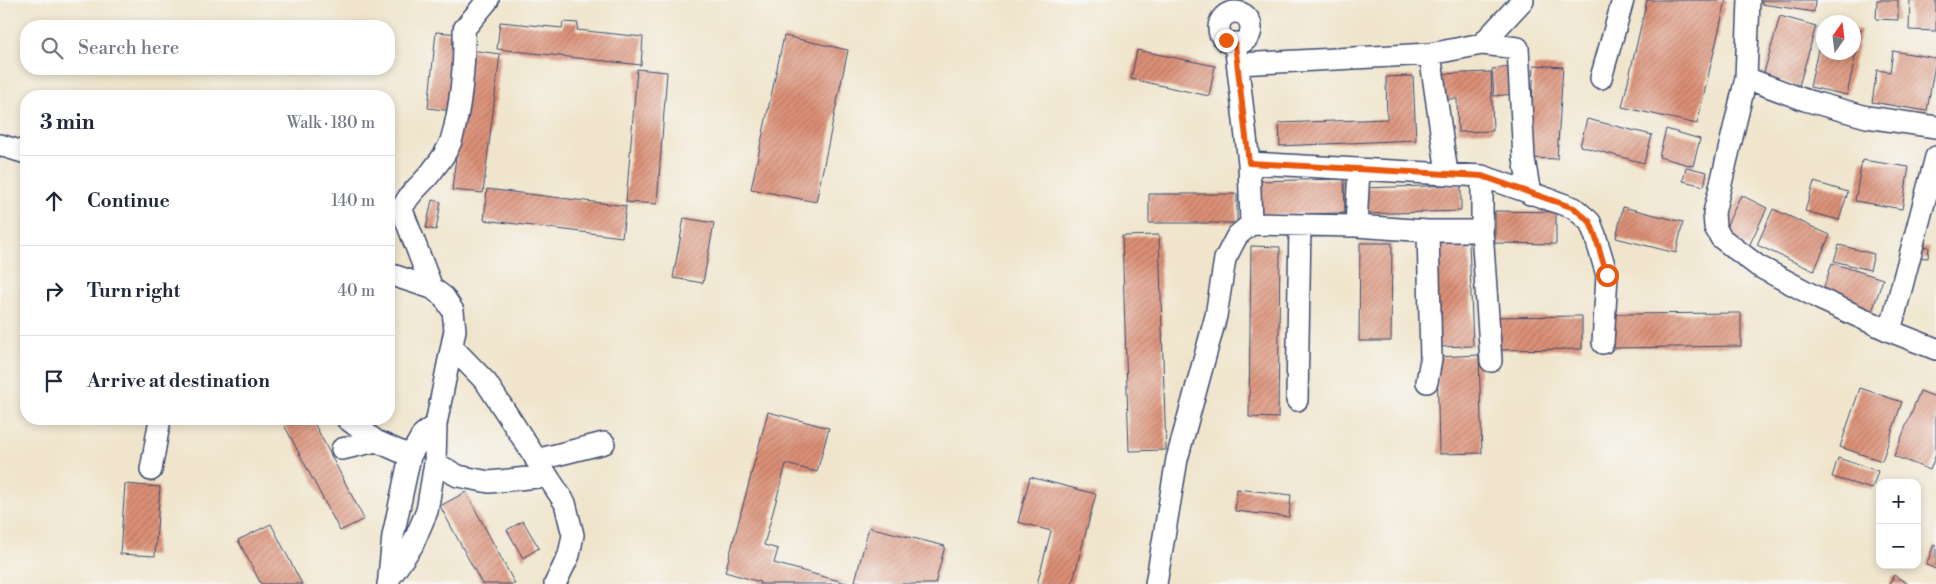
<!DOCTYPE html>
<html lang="en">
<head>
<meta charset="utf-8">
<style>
	body { margin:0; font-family:"Libre Bodoni",serif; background:#f6f6f7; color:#1f2937 }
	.controls { position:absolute; right:15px; bottom:15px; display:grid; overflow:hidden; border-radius:10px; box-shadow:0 2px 8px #0003 }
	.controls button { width:45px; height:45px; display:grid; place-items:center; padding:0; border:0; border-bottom:1px solid #e0e1e3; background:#fff; color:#1f2937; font:25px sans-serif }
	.compass { position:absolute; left:1816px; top:15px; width:45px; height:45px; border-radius:50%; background:#fff; box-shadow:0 2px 8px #0003; rotate:14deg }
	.stop { position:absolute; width:15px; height:15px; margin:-11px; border:4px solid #ea580c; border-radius:50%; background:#fff }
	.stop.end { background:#ea580c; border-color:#fff; box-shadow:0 1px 5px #0008 }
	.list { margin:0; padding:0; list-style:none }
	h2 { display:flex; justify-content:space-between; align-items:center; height:65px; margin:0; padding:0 20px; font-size:21px }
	h2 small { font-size:16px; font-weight:400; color:#747a83 }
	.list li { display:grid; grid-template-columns:32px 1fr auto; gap:15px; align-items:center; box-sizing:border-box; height:90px; padding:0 20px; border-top:1px solid #e0e1e3 }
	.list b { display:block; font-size:19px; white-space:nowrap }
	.list em { font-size:16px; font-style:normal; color:#747a83 }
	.icon { flex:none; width:28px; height:28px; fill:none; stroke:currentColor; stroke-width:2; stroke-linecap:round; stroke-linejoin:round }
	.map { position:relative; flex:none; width:1936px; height:584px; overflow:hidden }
	.search { position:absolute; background:#fff; box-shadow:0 2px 8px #0003; left:20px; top:20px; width:375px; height:55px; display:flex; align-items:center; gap:12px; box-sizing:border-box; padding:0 18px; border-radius:20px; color:#747a83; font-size:19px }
	.panel { position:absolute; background:#fff; box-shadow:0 2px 8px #0003; left:20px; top:90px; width:375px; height:335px; border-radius:20px }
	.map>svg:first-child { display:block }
</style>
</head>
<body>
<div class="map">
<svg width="1936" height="584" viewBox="0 0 1936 584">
	<defs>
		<pattern id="building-hatch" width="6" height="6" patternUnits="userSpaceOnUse" patternTransform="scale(1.25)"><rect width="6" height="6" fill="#dc9076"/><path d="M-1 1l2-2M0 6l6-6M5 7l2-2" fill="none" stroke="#b27664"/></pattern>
	</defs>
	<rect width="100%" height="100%" fill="#f6f6f2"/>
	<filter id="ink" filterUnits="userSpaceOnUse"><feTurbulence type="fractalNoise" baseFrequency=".02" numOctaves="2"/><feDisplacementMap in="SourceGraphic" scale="10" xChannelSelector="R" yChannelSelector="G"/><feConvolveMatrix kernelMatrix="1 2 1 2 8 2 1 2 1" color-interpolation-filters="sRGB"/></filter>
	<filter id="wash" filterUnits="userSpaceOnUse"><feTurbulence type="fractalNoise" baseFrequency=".0096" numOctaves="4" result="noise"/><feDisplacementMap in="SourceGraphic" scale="20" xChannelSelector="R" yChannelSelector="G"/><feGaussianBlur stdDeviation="1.12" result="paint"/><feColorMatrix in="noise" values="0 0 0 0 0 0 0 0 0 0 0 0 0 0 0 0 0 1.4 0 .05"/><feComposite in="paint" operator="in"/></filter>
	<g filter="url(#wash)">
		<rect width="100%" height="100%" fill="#f0e5cc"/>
		<g id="blocks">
			<path fill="url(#building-hatch)" d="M1647 0H1726L1697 124 1622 107Z
				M1762 0H1815L1814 12 1762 4Z
				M1877 0H1898V20L1876 19Z
				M1910 0H1936V31L1909 30Z
				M1780 16 1816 26 1799 86 1763 76Z
				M500 22 562 28 563 22 578 23 577 30 643 37 641 65 497 49Z
				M1823 26 1824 52H1854V29L1861 30 1847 95 1810 87Z
				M436 32 460 34 452 111 428 108Z
				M784 36 848 50 816 202 751 189Z
				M469 50 500 54 483 193 452 190Z
				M1137 50 1215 66 1209 96 1131 79Z
				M1893 51 1936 58 1927 111 1872 102 1877 70 1890 72Z
				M1534 65 1563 67 1557 159 1529 158Z
				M1511 67 1514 94 1494 96 1492 69Z
				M637 69 667 72 657 204 626 202Z
				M1491 72 1493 131 1458 132 1457 99H1440L1439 74Z
				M1413 76 1416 140 1280 146 1279 123 1387 119 1386 77Z
				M1587 119 1652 135 1644 163 1580 146Z
				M1666 129 1700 139 1693 166 1659 157Z
				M1862 160 1909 167 1902 209 1855 201Z
				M1686 167 1707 172 1704 186 1683 181Z
				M1344 179 1345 213 1256 215 1255 181Z
				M1814 182 1848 192 1839 220 1805 211Z
				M1461 185V211L1361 214V188Z
				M487 189 626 206 622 237 484 220Z
				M1149 194H1237V223H1149Z
				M1741 195 1767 208 1749 246 1723 233Z
				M432 200 441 202 436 230 426 228Z
				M1623 207 1683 222 1676 253 1616 238Z
				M1773 209 1830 235 1814 271 1757 245Z
				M1495 211 1556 212V244L1495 243Z
				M684 218 714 223 703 283 673 278Z
				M1159 235 1166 450 1129 451 1122 236Z
				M1469 241 1473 346 1437 347 1434 242Z
				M1360 243H1392L1391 341H1359Z
				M1839 245 1874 254 1870 270 1834 261Z
				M1251 246 1280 247 1278 418 1249 417Z
				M1916 246 1929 247 1928 258 1915 257Z
				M1832 263 1883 279 1872 312 1821 296Z
				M1741 313V346L1614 348 1613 314Z
				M1582 316V349L1494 350V317Z
				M1479 355 1482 453 1439 454 1437 357Z
				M1860 388 1902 402 1882 461 1840 447Z
				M1920 391 1936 397V454L1930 470 1894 456Z
				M768 412 829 428 817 472 786 464 764 545 778 549 774 563 850 584H759L760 582 725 572Z
				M281 419H312L364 519 340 531Z
				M1838 458 1878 471 1872 489 1832 477Z
				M1030 477 1096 494 1072 584H1037L1051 531 1018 522Z
				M125 484 160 487 155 556 120 554Z
				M1237 489 1291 495 1289 517 1235 511Z
				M466 492 515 584H482L440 506Z
				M523 521 539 548 523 558 507 530Z
				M271 524 302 584H261L238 540Z
				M869 527 945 546 935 584H869L855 581Z
				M1934 545 1936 546V569L1926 565Z
				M1894 575 1908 584H1889Z"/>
		</g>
	</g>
	<g filter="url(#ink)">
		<use href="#blocks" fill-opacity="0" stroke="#3b4a6e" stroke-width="1"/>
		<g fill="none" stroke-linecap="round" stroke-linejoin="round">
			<g stroke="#3b4a6e" stroke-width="24">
				<path id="street" d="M1749 0 1746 78 1714 213 1715 227 1721 238 1758 266 1820 299 1890 331 1936 349
					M1219 28a16 16 0 1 1 32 0a16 16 0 1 1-32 0Z
					M1235 43 1249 163 1251 224
					M1482 44 1523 0
					M1430 54 1447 173
					M1238 64 1430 54 1482 44 1518 48 1524 159 1530 194
					M1601 78 1623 0
					M1746 78 1805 100 1867 117 1936 127
					M0 145 26 153
					M1249 163 1482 176 1574 208 1590 222 1595 235 1607 275 1603 343
					M1482 176V231L1491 361
					M1356 226 1359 169
					M432 288 402 210C407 193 426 182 435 167 441 160 448 149 451 141 461 109 465 62 464 29L488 0
					M1890 331 1936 157
					M452 347 486 382 565 503 573 535 569 555 555 584
					M1427 382 1431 359 1428 231
					M1297 400 1300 226
					M347 419 376 441 410 456
					M342 449 376 441
					M536 460 604 443
					M435 463 458 476 489 482 547 476
					M151 470 160 419
					M389 577 393 536 410 456 423 434 436 424
					M388 584 389 579 412 546 427 511 435 463 436 424 455 330 453 311 444 297 432 288 389 274
					M1156 584 1177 459 1216 316 1225 259 1237 236 1251 224 1356 226 1428 231H1482"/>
			</g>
			<use href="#street" stroke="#fff" stroke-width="21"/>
		</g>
	</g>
	<g fill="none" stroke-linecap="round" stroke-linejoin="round" filter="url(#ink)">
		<path stroke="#ea580c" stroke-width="6" d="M1226 40 1235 44 1249 163 1482 176 1574 208 1590 222 1595 235 1607 275"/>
	</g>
</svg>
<div class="controls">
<button>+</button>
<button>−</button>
</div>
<svg class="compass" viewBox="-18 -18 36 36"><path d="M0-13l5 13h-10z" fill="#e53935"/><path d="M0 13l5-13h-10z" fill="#747a83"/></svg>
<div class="stop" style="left:1607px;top:275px"></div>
<div class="stop end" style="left:1226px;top:40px"></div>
<div class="search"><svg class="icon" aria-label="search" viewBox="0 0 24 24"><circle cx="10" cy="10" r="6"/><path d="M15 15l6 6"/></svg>Search here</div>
<section class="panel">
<h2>3 min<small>Walk · 180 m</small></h2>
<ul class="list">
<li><svg class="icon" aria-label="ahead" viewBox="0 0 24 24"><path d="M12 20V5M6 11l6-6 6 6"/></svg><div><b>Continue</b></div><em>140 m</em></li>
<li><svg class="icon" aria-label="right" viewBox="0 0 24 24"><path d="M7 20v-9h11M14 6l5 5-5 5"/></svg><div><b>Turn right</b></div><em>40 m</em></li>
<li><svg class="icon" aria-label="arrive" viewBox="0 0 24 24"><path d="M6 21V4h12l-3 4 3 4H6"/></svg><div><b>Arrive at destination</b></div></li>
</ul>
</section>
</div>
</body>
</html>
